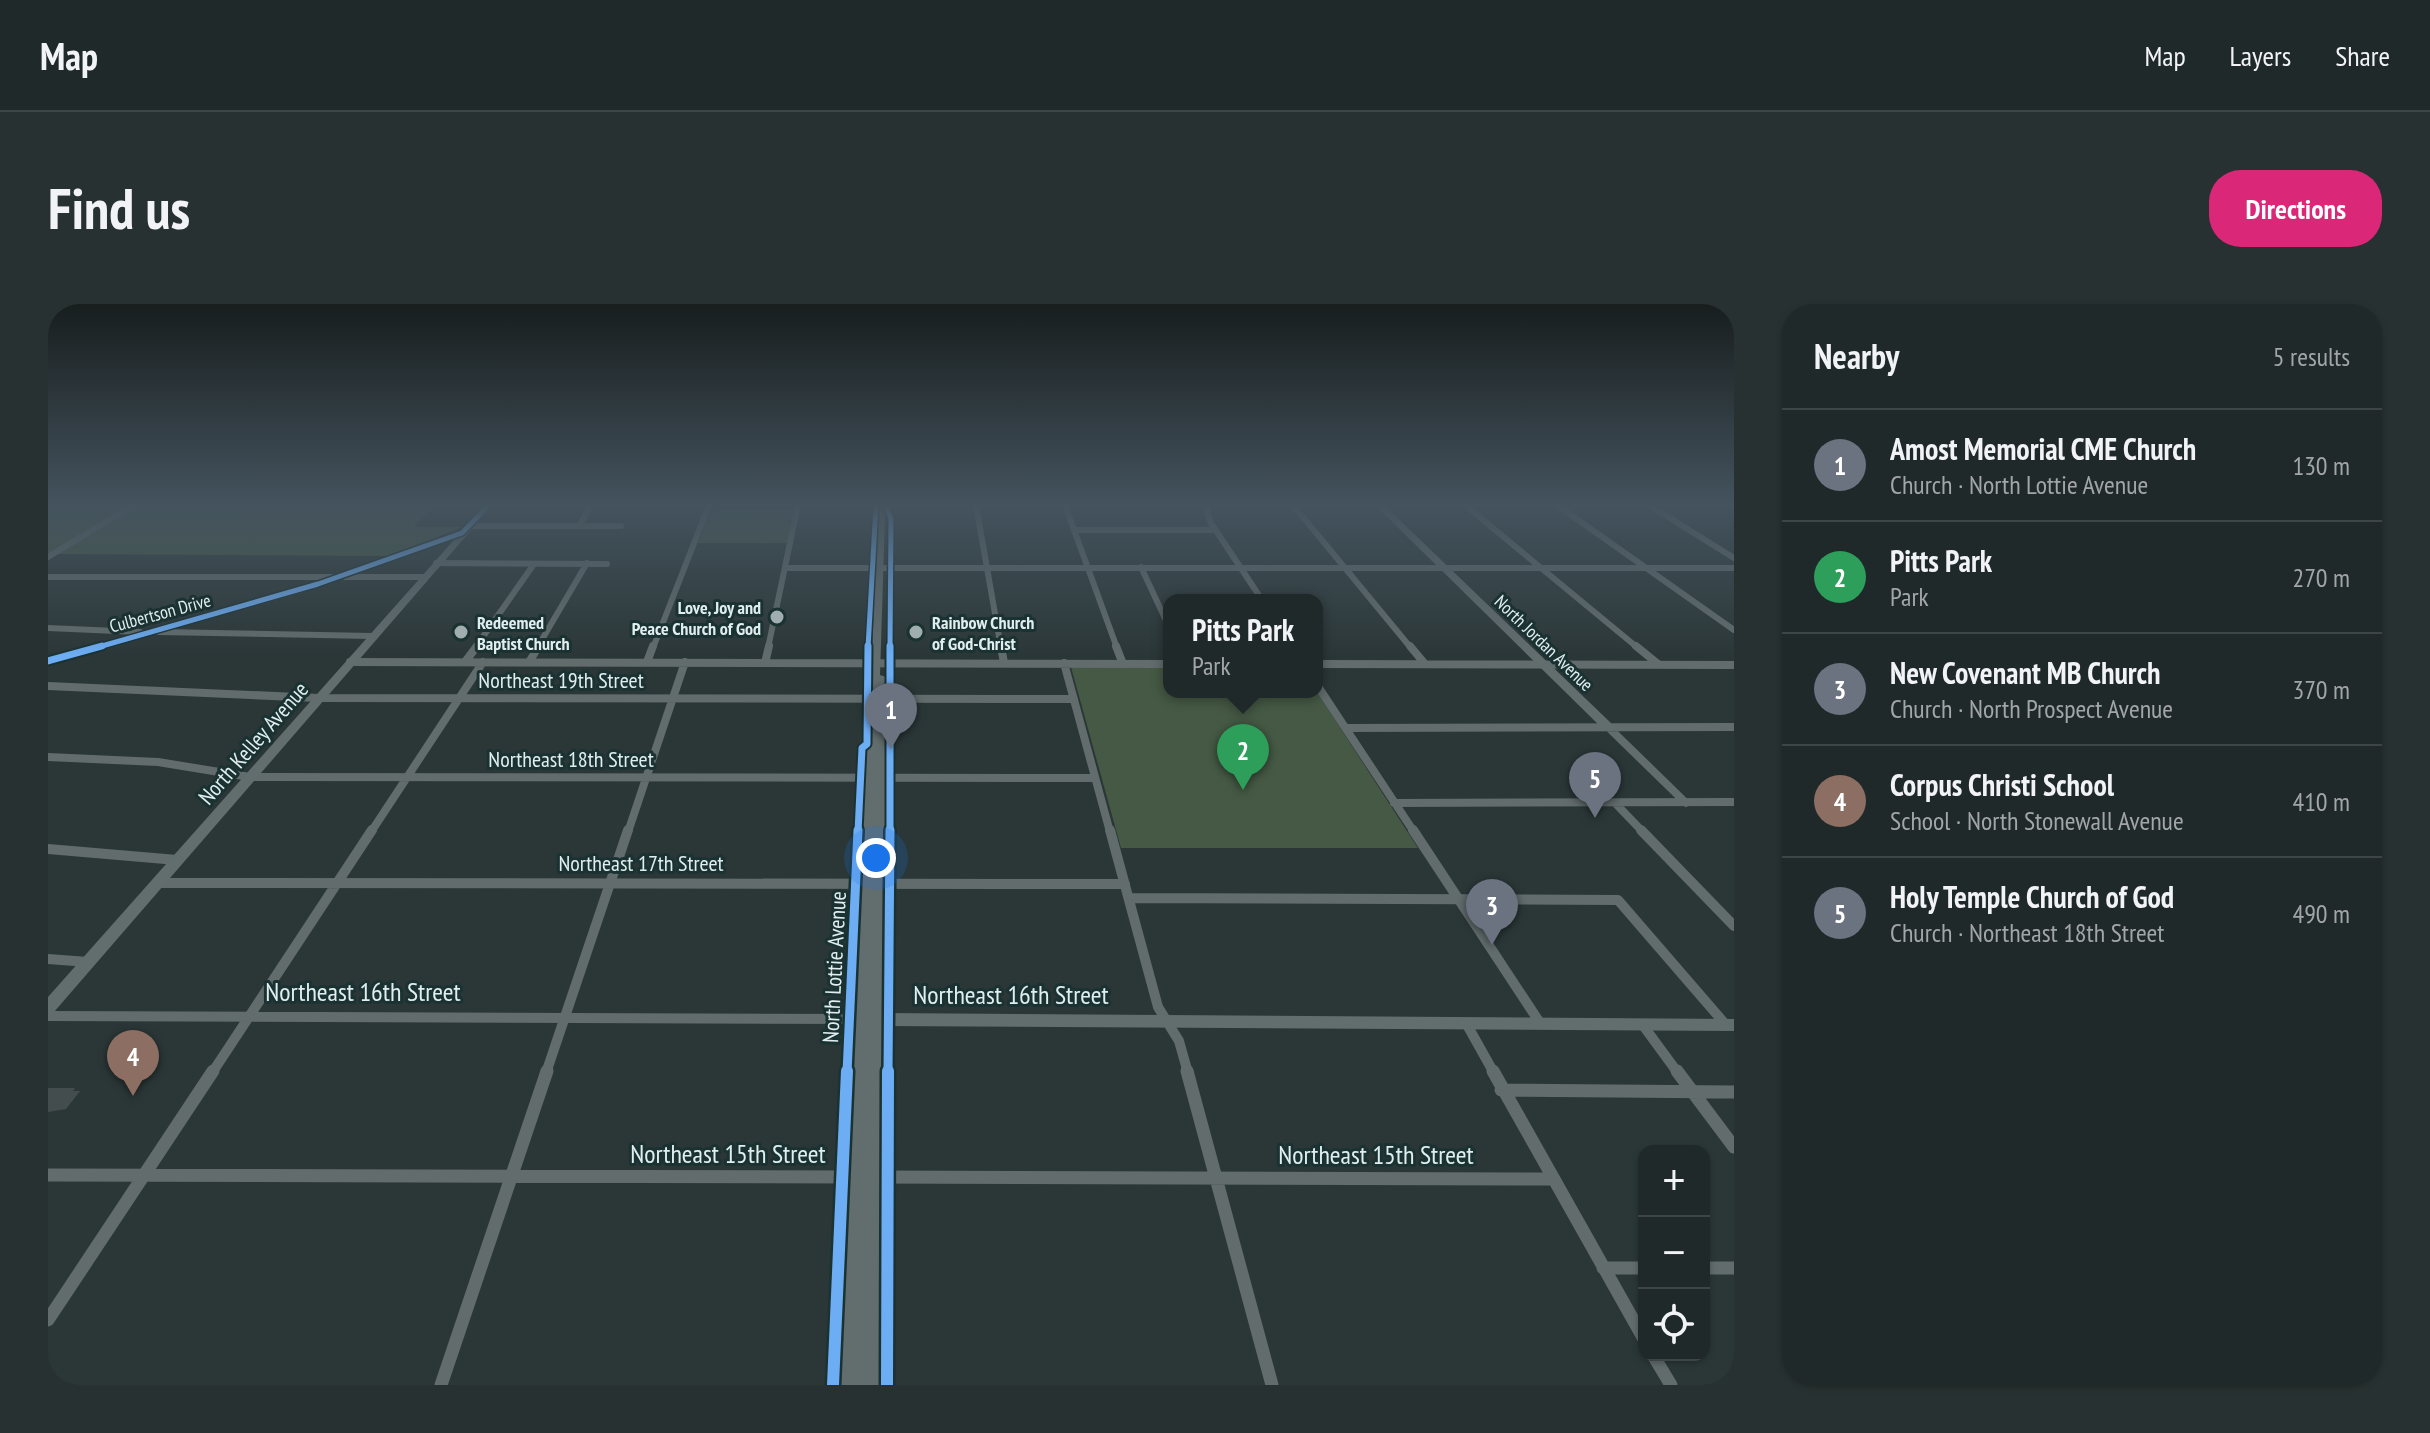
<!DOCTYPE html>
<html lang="en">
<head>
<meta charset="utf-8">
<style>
	body { margin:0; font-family:"PT Sans Narrow",sans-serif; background:#283131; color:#f1f3f6 }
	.controls { position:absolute; right:24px; bottom:24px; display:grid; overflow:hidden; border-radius:16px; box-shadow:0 2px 6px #0004 }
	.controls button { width:72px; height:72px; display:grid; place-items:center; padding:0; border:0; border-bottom:2px solid #3d4546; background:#202929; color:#f1f3f6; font:40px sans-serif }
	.you { position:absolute; left:828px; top:554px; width:28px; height:28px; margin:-20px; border:6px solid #fff; border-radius:50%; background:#1a73e8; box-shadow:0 0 0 12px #1a73e833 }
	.badge { display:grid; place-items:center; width:52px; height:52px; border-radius:50%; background:#db2777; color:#fff; font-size:26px; font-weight:700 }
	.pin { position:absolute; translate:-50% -66px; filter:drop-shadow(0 2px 4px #0008) }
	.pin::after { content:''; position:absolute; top:42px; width:28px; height:24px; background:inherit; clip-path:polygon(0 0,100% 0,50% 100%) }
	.popup { position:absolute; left:1115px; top:290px; width:160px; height:104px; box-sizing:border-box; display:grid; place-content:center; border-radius:16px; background:#202929; filter:drop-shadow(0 2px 6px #0005); font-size:26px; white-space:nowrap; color:#a2a6a8 }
	.popup b { font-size:30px; color:#f1f3f6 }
	.popup::after { content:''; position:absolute; left:50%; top:100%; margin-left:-16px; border:16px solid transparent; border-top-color:#202929 }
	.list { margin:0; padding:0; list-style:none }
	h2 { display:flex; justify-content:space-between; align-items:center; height:104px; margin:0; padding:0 32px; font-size:34px }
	h2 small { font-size:26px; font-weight:400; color:#a2a6a8 }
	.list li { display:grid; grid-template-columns:52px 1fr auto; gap:24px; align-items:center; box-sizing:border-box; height:112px; padding:0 32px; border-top:2px solid #3d4546 }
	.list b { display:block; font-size:30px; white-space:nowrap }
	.list p { margin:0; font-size:26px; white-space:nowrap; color:#a2a6a8 }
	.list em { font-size:26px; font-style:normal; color:#a2a6a8 }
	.icon { flex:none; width:44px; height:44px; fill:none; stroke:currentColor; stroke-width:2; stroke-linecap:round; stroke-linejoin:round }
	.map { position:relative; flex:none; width:1686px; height:1081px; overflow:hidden; border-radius:32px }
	header { display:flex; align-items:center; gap:48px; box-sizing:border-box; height:112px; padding:0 40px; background:#202929; border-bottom:2px solid #3d4546 }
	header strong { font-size:38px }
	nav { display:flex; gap:44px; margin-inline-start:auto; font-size:28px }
	.intro { display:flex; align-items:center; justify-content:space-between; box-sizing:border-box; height:192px; padding:0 48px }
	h1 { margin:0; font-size:56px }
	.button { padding:20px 36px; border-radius:32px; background:#db2777; color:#fff; font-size:28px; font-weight:700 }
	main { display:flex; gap:48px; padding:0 48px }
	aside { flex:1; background:#202929; border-radius:32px; box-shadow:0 2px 6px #0004 }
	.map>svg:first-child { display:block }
</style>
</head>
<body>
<header>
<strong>Map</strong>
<nav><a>Map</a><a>Layers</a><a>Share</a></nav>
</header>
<div class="intro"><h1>Find us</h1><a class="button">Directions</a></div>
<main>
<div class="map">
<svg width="1686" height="1081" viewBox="0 0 1686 1081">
	<rect width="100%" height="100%" fill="#2b3737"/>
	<path fill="#455944" d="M0 201H387L366 223H414L344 252 0 250Z
		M746 206 739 239H650L662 207Z
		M1121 362V388H1269L1370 544H1073L1023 363Z"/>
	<path fill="#444d4d" d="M0 784H27L25 787H32L18 805 0 808Z"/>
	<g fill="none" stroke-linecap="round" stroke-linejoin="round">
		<path stroke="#626c6d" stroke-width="6" d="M928 201 953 344
			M1017 201 1069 344
			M1157 201 1163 219 1214 296
			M1245 201 1363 344
			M1417 201 1590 344
			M1509 201 1686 326
			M1601 201 1686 254
			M421 222H573
			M531 222 543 201
			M1026 226H1168
			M0 253 86 201
			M388 259 559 260
			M1093 263 1121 323
			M737 264H1686
			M297 273H375
			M0 324 92 328
			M111 328 325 332
			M47 344 252 286 414 229
			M427 344 486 260
			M489 344 539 259
			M605 344 661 201
			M720 344 750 201"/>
		<path stroke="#626c6d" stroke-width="8" d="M953 342 956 359
			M1068 342 1075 360
			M1362 342 1377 360
			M1588 342 1610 360
			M0 357 54 342
			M302 358 1121 360
			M417 358 429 342
			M481 358 491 342
			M599 358 605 342
			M717 359 721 342
			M1016 359 1062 528
			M1269 360 1686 361
			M1269 381 1366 528
			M0 382 271 394 1026 395
			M1560 423 1638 499
			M1298 424 1686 423
			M0 453 110 458 202 473 1047 474
			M1346 499 1686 498
			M1568 500 1595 528
			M323 528 435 358
			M580 528 637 358"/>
		<path stroke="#626c6d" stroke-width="10" d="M1062 526 1110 703 1131 737 1140 769
			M1365 526 1492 719
			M1593 526 1686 622
			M0 545 129 556
			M109 579 1077 580
			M1081 594 1570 596 1678 721
			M0 655 40 658
			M0 712 813 715
			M1418 719 1446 769
			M1594 720 1630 769
			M164 769 324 526
			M498 769 580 526"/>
		<path stroke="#626c6d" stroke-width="13" d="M1139 767 1224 1081
			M1445 767 1596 1035
			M1629 767 1686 843
			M1453 786 1686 788
			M0 871 809 873
			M823 873 1504 875
			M1555 964H1596
			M1656 964H1686
			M0 1016 165 767
			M1605 1051 1623 1081
			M393 1081 499 767"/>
		<path fill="#626d6e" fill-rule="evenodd" d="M437 201H445L6 708 0 710V693Z
			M826 201H834L837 213 832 371 841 374 837 709 1686 715V727L837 722 833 1081H789L818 395 824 353 829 213Z
			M1327 201H1336L1564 420 1566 423 1564 426H1556Z
			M0 270H289L294 273 289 276H0Z"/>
		<path fill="#616e72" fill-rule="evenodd" d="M0 201H11L0 206Z"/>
		<g stroke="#1b3233" stroke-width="8">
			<path id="cycleway-far3" d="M839 205 843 215 842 344
				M47 344 270 280 414 229 441 201
				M820 344 828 201"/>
		</g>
		<g stroke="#1b3233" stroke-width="11">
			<path id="cycleway-far2" d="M0 357 54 342
				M810 528 814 444 819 440 820 342
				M842 528V342"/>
		</g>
		<g stroke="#1b3233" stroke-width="14">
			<path id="cycleway-far1" d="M799 769 810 526
				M840 769 842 526"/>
		</g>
		<g stroke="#1b3233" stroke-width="17">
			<path id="cycleway" d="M785 1081 799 767
				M839 1081 840 767"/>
		</g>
		<use href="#cycleway-far3" stroke="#6dadf4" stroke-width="5"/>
		<use href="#cycleway-far2" stroke="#6dadf4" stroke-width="7"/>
		<use href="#cycleway-far1" stroke="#6dadf4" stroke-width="9"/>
		<use href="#cycleway" stroke="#6dadf4" stroke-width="12"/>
	</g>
	<linearGradient id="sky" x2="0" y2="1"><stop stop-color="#181e1e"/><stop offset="0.57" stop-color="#44535e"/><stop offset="1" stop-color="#44535e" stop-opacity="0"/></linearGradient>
	<rect width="1686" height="352" fill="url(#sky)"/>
	<g fill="#a1aeaf" stroke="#1b3233" stroke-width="3">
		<circle cx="729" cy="313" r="8"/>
		<circle cx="413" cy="328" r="8"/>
		<circle cx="868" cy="328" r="8"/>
	</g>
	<g text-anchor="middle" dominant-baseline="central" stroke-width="6" stroke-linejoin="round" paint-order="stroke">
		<g font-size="18" font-weight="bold" fill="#e1eeef" stroke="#1b3233" text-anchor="start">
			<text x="713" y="303" text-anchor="end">Love, Joy and<tspan x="713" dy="21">Peace Church of God</tspan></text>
			<text x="429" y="318">Redeemed<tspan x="429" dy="21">Baptist Church</tspan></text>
			<text x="884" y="318">Rainbow Church<tspan x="884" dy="21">of God-Christ</tspan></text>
		</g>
		<g font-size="18" fill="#e1eeef" stroke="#1b3233">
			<text transform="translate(112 309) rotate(-15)">Culbertson Drive</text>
			<text transform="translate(1496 339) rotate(44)">North Jordan Avenue</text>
		</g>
		<g font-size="22" fill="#e1eeef" stroke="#1b3233">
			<text x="513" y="376">Northeast 19th Street</text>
			<text transform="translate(205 439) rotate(-49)">North Kelley Avenue</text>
			<text x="523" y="455">Northeast 18th Street</text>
			<text x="593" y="559">Northeast 17th Street</text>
			<text transform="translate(786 663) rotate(-87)">North Lottie Avenue</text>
		</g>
		<g font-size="26" fill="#e1eeef" stroke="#1b3233">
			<text x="315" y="687">Northeast 16th Street</text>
			<text x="963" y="690">Northeast 16th Street</text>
			<text x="680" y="849">Northeast 15th Street</text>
			<text x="1328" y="850">Northeast 15th Street</text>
		</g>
	</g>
</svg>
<div class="controls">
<button>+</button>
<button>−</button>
<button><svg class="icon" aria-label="locate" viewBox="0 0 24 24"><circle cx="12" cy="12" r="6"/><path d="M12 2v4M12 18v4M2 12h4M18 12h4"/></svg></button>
</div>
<div class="you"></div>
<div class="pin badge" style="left:843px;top:445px;background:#6b7280">1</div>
<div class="pin badge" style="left:1195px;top:486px;background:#2e9e5b">2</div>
<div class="popup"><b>Pitts Park</b>Park</div>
<div class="pin badge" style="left:1444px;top:641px;background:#6b7280">3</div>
<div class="pin badge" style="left:85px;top:792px;background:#8d6e63">4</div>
<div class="pin badge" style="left:1547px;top:514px;background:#6b7280">5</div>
</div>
<aside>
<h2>Nearby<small>5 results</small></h2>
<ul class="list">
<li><span class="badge" style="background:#6b7280">1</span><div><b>Amost Memorial CME Church</b><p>Church · North Lottie Avenue</p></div><em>130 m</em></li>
<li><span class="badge" style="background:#2e9e5b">2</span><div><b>Pitts Park</b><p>Park</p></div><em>270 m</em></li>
<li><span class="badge" style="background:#6b7280">3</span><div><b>New Covenant MB Church</b><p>Church · North Prospect Avenue</p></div><em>370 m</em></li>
<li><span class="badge" style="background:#8d6e63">4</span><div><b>Corpus Christi School</b><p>School · North Stonewall Avenue</p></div><em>410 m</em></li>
<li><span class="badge" style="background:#6b7280">5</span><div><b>Holy Temple Church of God</b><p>Church · Northeast 18th Street</p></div><em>490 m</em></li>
</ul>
</aside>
</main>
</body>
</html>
